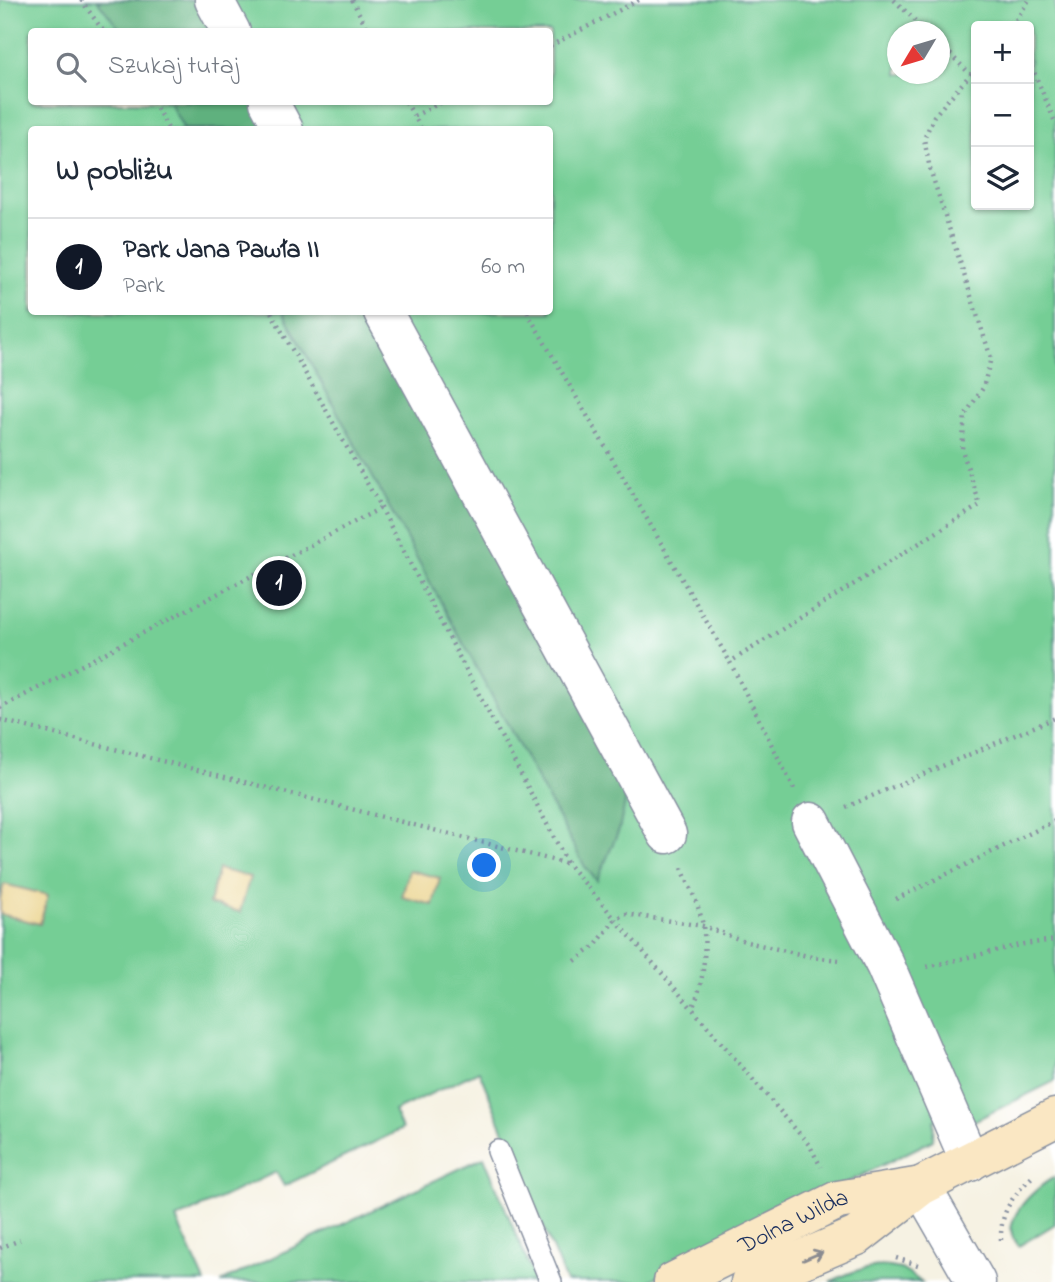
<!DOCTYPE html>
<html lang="pl">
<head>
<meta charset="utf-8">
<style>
	body { margin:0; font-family:"Indie Flower",sans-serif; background:#f6f6f7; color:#1f2937 }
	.controls { position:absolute; right:21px; top:21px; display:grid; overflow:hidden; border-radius:7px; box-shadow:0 2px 5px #0004 }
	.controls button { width:63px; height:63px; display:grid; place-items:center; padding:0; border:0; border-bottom:2px solid #e0e1e3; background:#fff; color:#1f2937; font:35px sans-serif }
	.compass { position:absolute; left:887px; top:21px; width:63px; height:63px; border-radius:50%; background:#fff; box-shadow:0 2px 5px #0004; rotate:232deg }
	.you { position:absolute; left:485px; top:866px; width:24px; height:24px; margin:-18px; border:5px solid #fff; border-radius:50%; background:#1a73e8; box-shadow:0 0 0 10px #1a73e833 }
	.badge { display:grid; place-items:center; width:46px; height:46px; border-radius:50%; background:#111827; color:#fff; font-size:23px; font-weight:700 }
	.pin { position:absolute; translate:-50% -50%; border:4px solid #fff; box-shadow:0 2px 7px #0006 }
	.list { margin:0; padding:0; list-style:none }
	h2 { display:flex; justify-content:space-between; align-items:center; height:91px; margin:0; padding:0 28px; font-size:30px }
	h2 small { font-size:23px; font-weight:400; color:#747a83 }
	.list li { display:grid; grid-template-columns:46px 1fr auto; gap:21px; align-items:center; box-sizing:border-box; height:98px; padding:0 28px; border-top:2px solid #e0e1e3 }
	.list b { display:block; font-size:26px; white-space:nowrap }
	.list p { margin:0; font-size:23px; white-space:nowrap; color:#747a83 }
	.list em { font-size:23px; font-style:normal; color:#747a83 }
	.icon { flex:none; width:38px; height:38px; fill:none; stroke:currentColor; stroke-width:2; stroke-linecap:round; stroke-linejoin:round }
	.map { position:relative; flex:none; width:1055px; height:1282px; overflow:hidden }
	.search { position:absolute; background:#fff; box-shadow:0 2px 5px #0004; left:28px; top:28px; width:525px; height:77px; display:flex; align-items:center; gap:18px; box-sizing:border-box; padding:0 24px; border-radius:7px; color:#747a83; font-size:26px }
	.panel { position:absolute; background:#fff; box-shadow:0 2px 5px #0004; left:28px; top:126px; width:525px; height:189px; border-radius:7px }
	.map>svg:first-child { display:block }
</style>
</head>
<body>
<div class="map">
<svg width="1055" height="1282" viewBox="0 0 1055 1282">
	<rect width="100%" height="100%" fill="#fff"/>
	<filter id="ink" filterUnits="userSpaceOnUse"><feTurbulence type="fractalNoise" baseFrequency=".0143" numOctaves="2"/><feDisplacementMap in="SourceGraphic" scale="14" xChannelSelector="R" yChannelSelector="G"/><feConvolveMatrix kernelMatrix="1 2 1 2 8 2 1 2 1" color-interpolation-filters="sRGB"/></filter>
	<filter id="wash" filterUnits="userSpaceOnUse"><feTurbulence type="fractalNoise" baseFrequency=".00686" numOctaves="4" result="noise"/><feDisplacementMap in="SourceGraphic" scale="28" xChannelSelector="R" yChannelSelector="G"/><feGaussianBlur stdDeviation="1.57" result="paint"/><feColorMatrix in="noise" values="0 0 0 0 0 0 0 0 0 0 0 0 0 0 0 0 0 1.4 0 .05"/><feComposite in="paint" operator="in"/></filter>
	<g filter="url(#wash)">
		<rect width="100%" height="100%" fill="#f6f2e3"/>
		<path fill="#74ce95" stroke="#487e7a" stroke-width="2" fill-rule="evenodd" d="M0 0H1055V1081L970 1123 934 1120 933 1140 647 1282H566L479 1071 394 1111 402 1129 284 1186 276 1172 176 1219 205 1282H0ZM976 26H1029V205H976ZM32 32H550V102H32ZM898 32H940V74H898ZM32 130H550V312H32Z
			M484 1157 536 1282H221L246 1270Z
			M1055 1177V1224L1019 1246C995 1224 1035 1187 1055 1177Z
			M884 1266 901 1269 922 1282H830C848 1273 863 1267 884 1266Z"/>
		<path fill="#5fb17e" stroke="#3d706e" stroke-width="2" d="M97 0H203L220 31H121Z
			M169 102H259L274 129H184Z
			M283 312H374L630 780 619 830 597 881 585 867Z"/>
		<path fill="#eeda9e" stroke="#84847e" stroke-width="2" d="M218 869 250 877 240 912 209 904Z
			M409 870 440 878 433 905 402 897Z
			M4 884 48 895 40 924 0 914V899Z"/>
	</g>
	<g filter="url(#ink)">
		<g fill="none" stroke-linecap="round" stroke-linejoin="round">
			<g stroke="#8890a0" stroke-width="24">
				<path id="lane" d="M498 1151 551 1282"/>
			</g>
			<g stroke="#8890a0" stroke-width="41">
				<path id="street" d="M214 0 231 32
					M269 102 284 130
					M383 312 667 834
					M811 822 885 965 970 1162
					M921 1186 976 1282"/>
			</g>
			<g stroke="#8890a0" stroke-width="41">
				<g id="secondary">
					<path id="s1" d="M673 1282 838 1200 916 1187"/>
					<path d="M750 1282 857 1236 921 1186 1055 1118"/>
				</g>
			</g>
			<path stroke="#8890a0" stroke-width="4.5" stroke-dasharray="2 5" stroke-linecap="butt" d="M81 0 104 32
				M352 0 369 32
				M894 0 927 32
				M1012 26 1029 0
				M940 44 970 74
				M550 46 639 0
				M1029 60 1055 122
				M153 102 169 130
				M406 102 422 130
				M414 116 442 102
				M271 312 381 508 568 864 810 1146 821 1167
				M527 312 730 662
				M0 708 381 508
				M0 720 568 864
				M794 789 730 662 980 505 962 450 965 415 983 388 991 358 930 169 924 139 934 116 976 68
				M846 807 1055 718
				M682 868C689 886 700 907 703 926 707 948 703 990 692 1008
				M896 899 1055 821
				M575 961 595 946 615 920 626 914 703 926 747 942 812 957 839 960
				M927 967 1024 944 1055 940
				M1001 1240C1000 1212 1013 1195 1032 1177
				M0 1248 20 1240
				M896 1258 921 1266"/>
			<use href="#lane" stroke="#fff" stroke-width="21"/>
			<use href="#street" stroke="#fff" stroke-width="38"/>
			<use href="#secondary" stroke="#fae7c3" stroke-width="38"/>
		</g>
		<defs><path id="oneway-shaft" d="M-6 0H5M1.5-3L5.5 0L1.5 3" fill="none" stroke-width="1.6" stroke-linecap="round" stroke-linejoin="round" transform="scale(1.75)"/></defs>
		<use stroke="#8a8b90" href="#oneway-shaft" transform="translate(813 1256) rotate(-23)"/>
	</g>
	<g text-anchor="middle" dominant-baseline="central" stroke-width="5" stroke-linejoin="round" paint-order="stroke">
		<g font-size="24" fill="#1b2f5e" stroke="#fff">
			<text stroke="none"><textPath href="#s1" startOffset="135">Dolna Wilda</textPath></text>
		</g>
	</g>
</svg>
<div class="controls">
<button>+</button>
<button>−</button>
<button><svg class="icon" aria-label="layers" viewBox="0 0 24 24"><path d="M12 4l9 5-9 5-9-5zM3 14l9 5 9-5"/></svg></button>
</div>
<svg class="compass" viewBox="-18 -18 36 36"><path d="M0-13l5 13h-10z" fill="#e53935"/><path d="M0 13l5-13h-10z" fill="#747a83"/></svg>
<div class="you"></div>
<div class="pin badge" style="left:279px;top:583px">1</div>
<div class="search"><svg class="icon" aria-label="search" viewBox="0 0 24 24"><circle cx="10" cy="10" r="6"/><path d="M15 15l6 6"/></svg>Szukaj tutaj</div>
<section class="panel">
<h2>W pobliżu<small></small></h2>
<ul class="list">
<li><span class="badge">1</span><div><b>Park Jana Pawła II</b><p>Park</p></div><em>60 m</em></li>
</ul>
</section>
</div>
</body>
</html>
